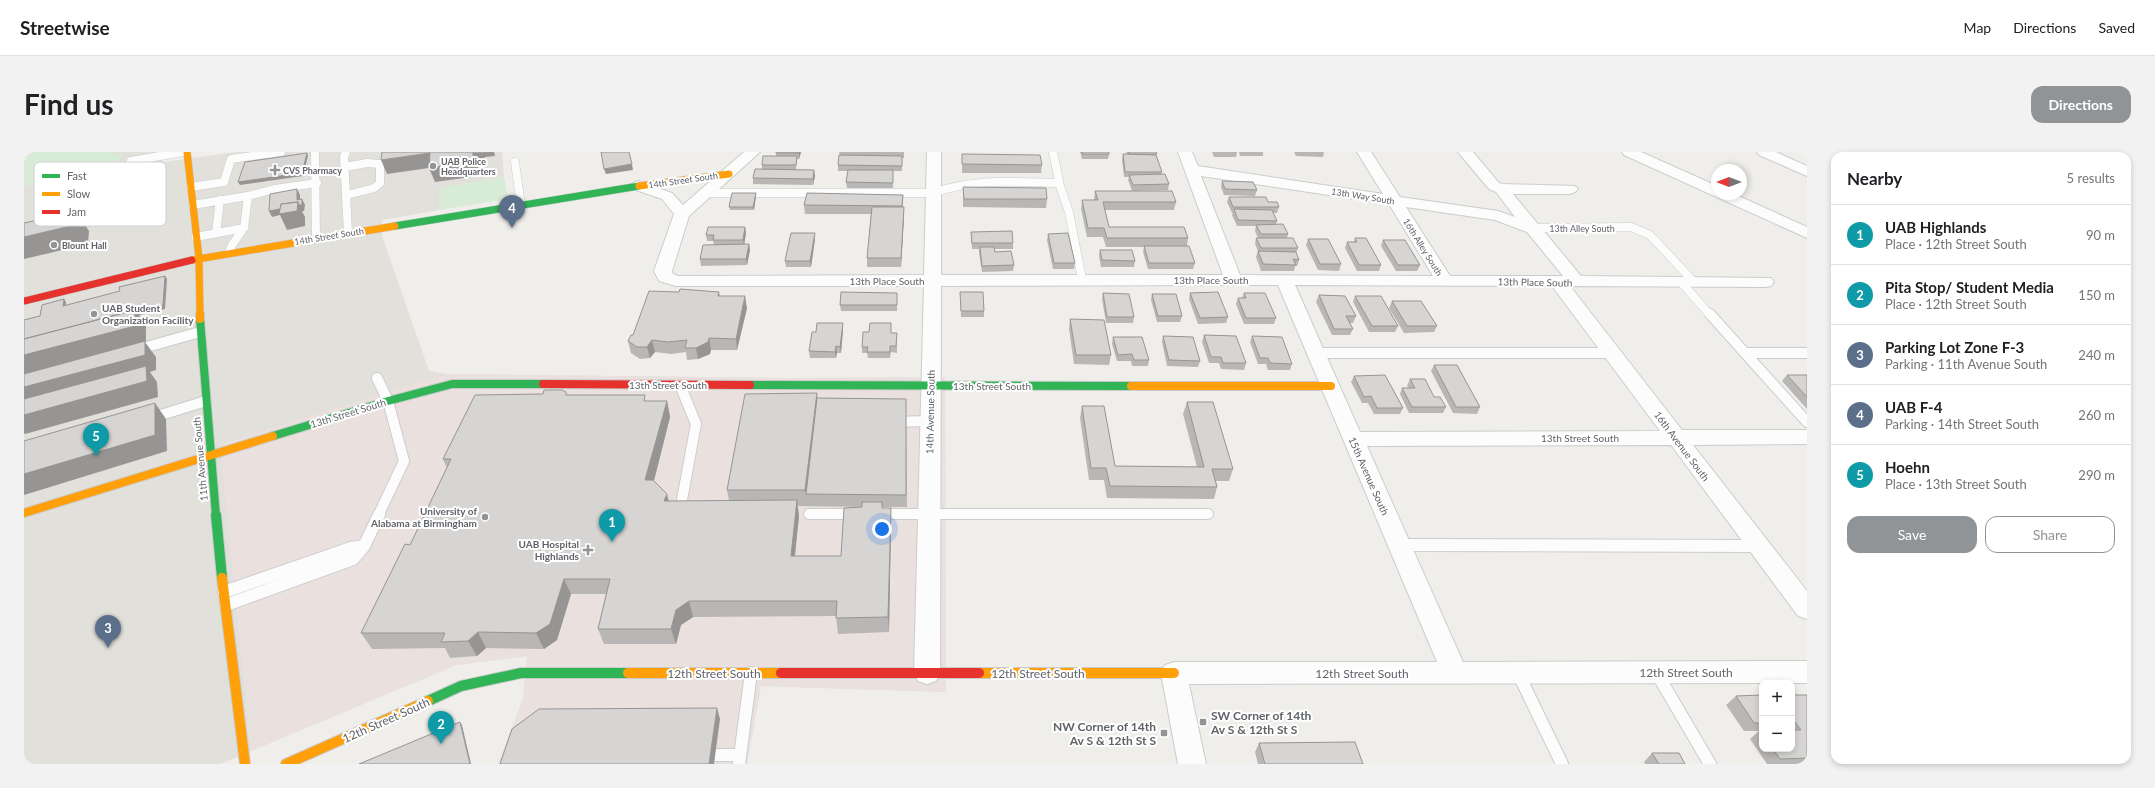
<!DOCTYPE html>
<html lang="en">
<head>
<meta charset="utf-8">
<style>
	body { margin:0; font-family:Lato,sans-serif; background:#f2f2f2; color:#202124 }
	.controls { position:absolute; right:12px; bottom:12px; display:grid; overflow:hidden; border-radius:8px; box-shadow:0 2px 6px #0003 }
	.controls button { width:36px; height:36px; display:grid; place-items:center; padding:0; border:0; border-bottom:1px solid #e0e0e0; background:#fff; color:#202124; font:20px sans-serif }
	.compass { position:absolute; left:1687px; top:12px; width:36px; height:36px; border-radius:50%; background:#fff; box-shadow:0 2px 6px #0003; rotate:270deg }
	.you { position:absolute; left:858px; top:377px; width:14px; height:14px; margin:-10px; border:3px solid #fff; border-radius:50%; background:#1a73e8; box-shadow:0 0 0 6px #1a73e833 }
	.badge { display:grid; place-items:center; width:26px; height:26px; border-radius:50%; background:#919496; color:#fff; font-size:13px; font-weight:700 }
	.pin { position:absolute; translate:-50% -33px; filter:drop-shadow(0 1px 2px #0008) }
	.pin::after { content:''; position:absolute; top:21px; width:14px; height:12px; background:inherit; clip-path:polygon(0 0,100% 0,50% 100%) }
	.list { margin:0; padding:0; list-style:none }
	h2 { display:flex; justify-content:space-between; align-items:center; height:52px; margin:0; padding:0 16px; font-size:17px }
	h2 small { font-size:13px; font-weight:400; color:#757577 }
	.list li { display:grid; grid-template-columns:26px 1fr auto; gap:12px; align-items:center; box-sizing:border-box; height:60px; padding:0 16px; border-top:1px solid #e0e0e0 }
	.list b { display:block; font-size:15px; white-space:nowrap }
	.list p { margin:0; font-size:13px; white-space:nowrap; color:#757577 }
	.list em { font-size:13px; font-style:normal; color:#757577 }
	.actions { display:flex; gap:8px; padding:12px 16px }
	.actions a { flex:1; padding:9px 0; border:1px solid #919496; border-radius:12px; text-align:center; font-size:14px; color:#919496 }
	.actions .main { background:#919496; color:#fff }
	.map { position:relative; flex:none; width:1783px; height:612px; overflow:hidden; border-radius:12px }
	header { display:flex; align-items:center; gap:24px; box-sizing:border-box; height:56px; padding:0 20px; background:#fff; border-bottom:1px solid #e0e0e0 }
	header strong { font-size:19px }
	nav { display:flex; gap:22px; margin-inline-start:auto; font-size:14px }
	.intro { display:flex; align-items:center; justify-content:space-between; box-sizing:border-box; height:96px; padding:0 24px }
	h1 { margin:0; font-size:28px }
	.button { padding:10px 18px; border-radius:12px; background:#919496; color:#fff; font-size:14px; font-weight:700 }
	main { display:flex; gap:24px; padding:0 24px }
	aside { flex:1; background:#fff; border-radius:12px; box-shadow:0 2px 6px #0003 }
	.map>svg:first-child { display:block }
</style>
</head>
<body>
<header>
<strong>Streetwise</strong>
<nav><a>Map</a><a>Directions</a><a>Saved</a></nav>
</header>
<div class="intro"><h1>Find us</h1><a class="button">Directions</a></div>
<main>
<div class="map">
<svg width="1783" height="612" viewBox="0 0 1783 612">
	<rect width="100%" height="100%" fill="#efeeea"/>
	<path fill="#e2e0da" d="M0 0H141L139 10 213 0H478L480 25 416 36 415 58 358 68V84L405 219 422 222 763 226 921 225 922 540 737 534 723 612H474L499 547 503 504 432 513 196 612H0Z"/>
	<path fill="#eae0de" d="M422 222 763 226 921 225 922 540 737 534 723 612H474L499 547 503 504 432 513 227 599 196 292Z"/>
	<path fill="#d8ebd6" d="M0 0H89V3L99 1 90 18 66 24 0 34Z
		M480 25 484 47 415 58V36Z"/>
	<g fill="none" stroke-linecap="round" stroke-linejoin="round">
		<g stroke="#cbcccc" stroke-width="9">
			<path id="lane-far2" d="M291 0 292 86
				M322 0 320 5 324 81
				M1029 0 1036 34 1045 60 1058 127
				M107 9 159 0
				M491 10 497 53
				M321 15 343 11 356 12V31L350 36 323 43
				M167 35 200 30 207 7 257 0
				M682 41H909C950 26 992 30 1035 31
				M224 44 251 37 293 31
				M169 53 224 44 220 76 172 85
				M1508 76 1607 75 1626 83 1670 130
				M192 81 196 48
				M205 101 208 93 220 76
				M1657 130 1686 163"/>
		</g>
		<g stroke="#cbcccc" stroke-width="12">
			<path id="lane-far1" d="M1686 162 1783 270
				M112 198 176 180
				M1292 201H1587
				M1721 201H1783
				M353 226 364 249 380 309 354 364
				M656 233 672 272 657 353
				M127 266 182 249
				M869 270 905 269
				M785 362H832
				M854 362H1184"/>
		</g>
		<g stroke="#cbcccc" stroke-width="14">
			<path id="lane" d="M1375 393 1735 394
				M200 440 327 396 340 394
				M202 453 329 407 340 394 355 363
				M1632 520 1686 612
				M1494 521 1538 612
				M691 603H716
				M715 612 727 521"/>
		</g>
		<g stroke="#cbcccc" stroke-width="2">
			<path id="street" d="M720 0H736L665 64 648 119 649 122 654 124 900 123 903 0H917V123H1199L1154 0H1168L1174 14 1359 42 1333 0H1347L1376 45 1474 59 1491 65 1472 40 1465 37 1434 0H1449L1475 31 1479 32 1551 34 1554 37 1551 40 1546 42H1489L1557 124 1747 126 1750 130 1747 134 1741 135 1546 134 1658 278H1783V292L1669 293 1783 439V467L1774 464 1647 293 1343 294 1439 510 1783 509V531L1165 532 1182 612H1154L1137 521 1141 513 1150 510H1413L1254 133H1209L917 134 916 521 912 529 903 532 894 529 890 521 900 134H652L635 129 630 119 650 62 638 47 609 37 606 34 609 31 614 29 648 41 659 53ZM1177 24 1365 52 1409 124 1216 123ZM1382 55 1471 68 1503 80 1539 124H1426ZM1271 133 1528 134 1636 279 1336 280Z
				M1598 0H1617L1693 34V42H1710L1783 75V86L1600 3Z
				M1733 0H1752L1783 14V24L1735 3Z"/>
		</g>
		<g stroke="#cacacb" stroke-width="8">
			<path id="fast-far2" d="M371 74 615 34"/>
		</g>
		<g stroke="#cacacb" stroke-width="10">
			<path id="fast-far1" d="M176 167 192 364
				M726 233 1107 234
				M249 284 364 249 428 232H519"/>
		</g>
		<g stroke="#cacacb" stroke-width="12">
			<path id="fast" d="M192 363 198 426
				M404 549 437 534 497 521H604"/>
		</g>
		<g stroke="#cacacb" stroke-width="8">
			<path id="slow-far2" d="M163 0 175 106 176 163
				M615 34 705 22
				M168 108 371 74"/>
		</g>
		<g stroke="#cacacb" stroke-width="10">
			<path id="slow-far1" d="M176 162V167
				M1107 234H1307
				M0 361 249 284"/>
		</g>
		<g stroke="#cacacb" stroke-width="12">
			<path id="slow" d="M198 426 221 612
				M604 521H757
				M955 521H1150
				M262 612 404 549"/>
		</g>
		<g stroke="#cacacb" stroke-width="8">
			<path id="jam-far2" d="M0 149 168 108"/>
		</g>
		<g stroke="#cacacb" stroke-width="10">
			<path id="jam-far1" d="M519 232 726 233"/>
		</g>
		<g stroke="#cacacb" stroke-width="12">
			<path id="jam" d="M757 521H955"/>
		</g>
		<use href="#lane-far2" stroke="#fdfcfc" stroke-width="8"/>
		<use href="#lane-far1" stroke="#fdfcfc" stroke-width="10"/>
		<use href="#lane" stroke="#fdfcfc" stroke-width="12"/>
		<use href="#street" fill="#fdfcfc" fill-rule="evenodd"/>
		<use href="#fast-far2" stroke="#30b455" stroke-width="7"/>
		<use href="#fast-far1" stroke="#30b455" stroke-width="8"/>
		<use href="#fast" stroke="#30b455" stroke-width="10"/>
		<use href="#slow-far2" stroke="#ff9f0a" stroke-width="7"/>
		<use href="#slow-far1" stroke="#ff9f0a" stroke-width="8"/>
		<use href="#slow" stroke="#ff9f0a" stroke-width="10"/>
		<use href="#jam-far2" stroke="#e5322d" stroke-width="7"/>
		<use href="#jam-far1" stroke="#e5322d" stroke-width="8"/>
		<use href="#jam" stroke="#e5322d" stroke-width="10"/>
	</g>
	<path fill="#b8b7b5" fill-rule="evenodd" d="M777 0 775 7H773L772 18H790L791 24 789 33 729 32V26L738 17V13L752 4V1Z
		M815 0H880V6H878V19H869V36H823L822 30 824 19H814V13L816 3Z
		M1056 0H1085V2L1084 7H1058Z
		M1102 0H1132V4L1138 20 1137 22 1145 32 1144 38 1108 39 1104 28 1105 25H1100L1098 8 1099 2H1103Z
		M1188 0H1213L1212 5H1190Z
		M1215 0H1239V4H1216Z
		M1270 0H1300L1299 5 1272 4Z
		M938 2 1018 13 1017 21H938Z
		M1198 29 1233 38 1231 44 1200 43 1197 35Z
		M939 35 1023 47 1022 56 939 55Z
		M1071 39 1152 50 1150 58H1081L1085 75 1164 86 1163 94 1171 111 1169 117H1124L1119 100 1120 95H1082L1079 85H1063L1057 57 1058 48H1070Z
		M732 41V44L730 58H706L705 55Z
		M879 43V55L880 64 877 115H843V106L847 62H781L780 53Z
		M1205 45 1244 50 1255 55 1253 61H1249L1253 69 1252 72 1264 82 1263 86 1274 96 1272 101 1275 108 1273 114H1271L1270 119H1237L1232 105 1234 99 1231 92 1232 86H1234L1231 79 1232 74H1213L1208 63 1209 61H1208L1203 50Z
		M721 75 722 81 720 92H725L726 98 723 113 677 114 676 107 690 93 689 89H683L682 83Z
		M947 80 989 91V97H971V100L990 113 989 119 958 120 955 101V97H948L947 86Z
		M1024 82 1051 111 1050 117H1029L1023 88Z
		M1331 86 1357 113 1355 119H1333L1321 96 1323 90H1330Z
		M791 87 787 115H762L761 109Z
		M1284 87 1317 112 1315 119 1294 118 1282 93Z
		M1359 88 1396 113 1393 119H1372L1357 94Z
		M1076 98 1111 109 1110 115H1077L1075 104Z
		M695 140 696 144 723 156 713 198H687L686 202 674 207 663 208 662 200 647 202 631 200 626 206 616 207 607 201 604 189 609 183Z
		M936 140 960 159V165H937Z
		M873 141V159H817L816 153Z
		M1079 141 1110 165 1109 171H1082L1078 147Z
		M1166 141 1204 165 1202 171 1174 172 1165 147Z
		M1220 141 1252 166 1250 172H1220L1212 152 1214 146H1218Z
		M1128 142 1158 164 1156 170H1133L1127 148Z
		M1295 143 1332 164 1329 171H1326L1329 177 1326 183H1308L1292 150Z
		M1331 144 1374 174 1371 180H1345L1329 150Z
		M1368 149 1413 174 1410 180 1380 181 1365 156Z
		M1046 167 1087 203 1085 213 1050 212 1045 177Z
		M819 171V178L817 201H813L812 206H786L785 199 792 180Z
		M867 181 873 187V201L867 200 866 206H844L843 201H838V195Z
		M1180 183 1222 211 1220 218 1197 217 1195 211H1185L1178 190Z
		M1139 184 1176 209 1174 215 1143 214 1138 190Z
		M1228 184 1268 212 1266 218H1244L1242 212H1234L1226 190Z
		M1089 185 1125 208 1124 214H1108L1107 209H1093L1088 192Z
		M1410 213 1456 255 1453 262 1429 261 1407 219Z
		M1763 223H1783V257L1758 229Z
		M1330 224 1379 256 1376 262H1350L1344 251H1338L1327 230Z
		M1386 227 1410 245 1422 255 1419 261H1385L1376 242 1378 236H1385L1383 234Z
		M793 241V246L882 247 883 355H858L867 372 865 480 814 482 812 464 669 465 657 473 652 492H580L574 477 582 442H547L533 488 520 497 462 496 453 504 426 506 421 496 348 497 337 481 386 393 423 316 419 307 543 243 623 249H643L646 265 630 329 645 349H705L703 338ZM773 354 838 355 817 404H771L775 364Z
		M1163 250 1209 317 1205 329H1192L1193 335 1190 347 1083 346 1080 328H1065L1056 266 1058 254 1091 314 1173 315 1159 262Z
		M1738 543V597H1768V543H1783V612H1743L1726 587 1735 579H1720L1702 553 1712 544Z
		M1235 591 1339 612H1234L1231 600Z
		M1628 601 1661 612H1621L1620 610Z"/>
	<path fill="#969594" d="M470 0 471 4 461 5 462 11 454 13V24L411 30 405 16 363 22 357 8 406 1Z
		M775 0H777L775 7Z
		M283 1 284 4 279 24 216 33 214 30Z
		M608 12 609 18 582 22 580 17Z
		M790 18 791 24 789 33V27Z
		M273 37 276 43V53L278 47 281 53 280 59H278L281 65V74L263 78 256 63 248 65 245 59 273 48Z
		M732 41V44L730 58 729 55Z
		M880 55V64L877 115V106Z
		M53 60 65 79 64 92 0 107V85Z
		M721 75 722 81 720 94 719 88Z
		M791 81V87L787 115 786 109Z
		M725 92 726 98 723 113 722 107Z
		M141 124 143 127 141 157 115 163 122 174V189L121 190 132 205V218L126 220 133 230 134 245 1 282 0 281V203Z
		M721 144 723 156 713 198 712 187Z
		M40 147 42 150 41 157 39 154Z
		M819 171V178L817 201 816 195Z
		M685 186 687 198 686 202 674 207 672 196Z
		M628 188 631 200 626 206 623 195Z
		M812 194 813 201 812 206 811 200Z
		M793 241 794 257 782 342 781 338Z
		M643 249 646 265 626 344 621 328Z
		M131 251 142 267 143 299 0 343V322Z
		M643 342 647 358 640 349Z
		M773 348 775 364 769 420 767 404Z
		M867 356V372L865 480 864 465Z
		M540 427 547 442 533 488 520 497 512 481Z
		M665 449 669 465 657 473 652 492 647 477 652 458Z
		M454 480 462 496 453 504 444 489Z
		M693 556 696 567 690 612H685Z
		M436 570 438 573 447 612H446Z"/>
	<path fill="#d6d5d3" stroke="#969594" d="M358 0H449V9L405 16 406 1 357 8Z
		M577 0H605L608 12 580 17Z
		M752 0H775V1H752Z
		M1058 0H1085V2H1059Z
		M1105 0H1132L1133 2H1105Z
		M283 1 278 21 214 30 221 10Z
		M938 2 1016 3 1018 13 938 12Z
		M1099 2 1132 3 1138 20H1101Z
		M815 3 878 4V14L814 13Z
		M739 4H773L772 13H738Z
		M731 17 790 18 789 27 729 26Z
		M824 18H869V31L822 30Z
		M1141 22 1145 32 1109 33 1105 23Z
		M1198 29 1229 30 1233 38 1201 37Z
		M939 35 1022 36 1023 47H940Z
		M273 37V48L278 47V53H275L274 50 257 52 256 57 245 59 246 42Z
		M1071 39H1148L1152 50H1079L1085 75H1160L1164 86H1083L1080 76H1064L1058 48H1074Z
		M708 41H732L729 55H705Z
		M783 41 879 43 878 54 780 53Z
		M1205 45H1242L1244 50H1253L1255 55H1209Z
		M274 50 273 59 255 62 257 52Z
		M848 55H880L877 106H843Z
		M1210 57 1248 58 1253 69 1214 68Z
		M53 60 51 73 0 85V71Z
		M1259 72 1264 82H1237L1232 73Z
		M684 75H721L719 88H689L690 83H682Z
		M988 79 989 91H948L947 80Z
		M767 81H791L786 109H761Z
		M1044 81 1051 111H1030L1024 82Z
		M1232 86H1269L1274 96H1237Z
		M1331 86H1342L1357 113H1335L1323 90H1333Z
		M1284 87H1304L1317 112H1296Z
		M1359 88H1381L1396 113H1374Z
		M725 92 722 107H676L679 93Z
		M1120 94H1165L1171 111H1125Z
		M956 95H970L971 100 987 99 990 113 958 114Z
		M1076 98H1108L1111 109 1078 108Z
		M1234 99 1272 100 1275 108 1269 107 1272 113 1239 112Z
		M141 124 139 153 113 160 111 158 0 187V168L16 164 18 153 40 147 39 154 96 139 95 135Z
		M656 137 695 140 694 144H721L712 187 685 186 684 190 672 196H661L663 188 644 190 628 188 623 195H613L604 189 607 183H609L625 139 655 140Z
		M817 140 873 141V153H816Z
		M936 140H959L960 159H937Z
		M1194 140 1204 165 1176 166 1166 141Z
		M1079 141 1105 142 1110 165H1083Z
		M1220 141H1241L1252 166H1222L1214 146H1222Z
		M1128 142H1152L1158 164H1134Z
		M1295 143 1321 144 1332 164H1322L1329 177H1310Z
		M1331 144H1357L1374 174H1348Z
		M1368 149H1397L1413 174H1383Z
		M111 158V174L0 203V187Z
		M1046 167 1080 168 1087 203H1052Z
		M793 171H819L816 195 812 194 811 200 785 199 788 180H792Z
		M846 171H867V181H873L872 194H866V200H843L844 195H838L839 180H845Z
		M1180 183 1212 184 1222 211H1199L1197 205H1187Z
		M1139 184 1169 185 1176 209 1145 208Z
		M1228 184 1258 185 1268 212 1246 211 1244 206H1236Z
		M1089 185H1118L1125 208H1110L1108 202 1094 203Z
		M121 189V203L0 235V222Z
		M1410 213H1433L1456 255H1432Z
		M122 214 123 229 0 263V247Z
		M1361 223 1379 256H1353L1347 244 1340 245 1330 224Z
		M1763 223H1783V245Z
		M1386 227H1401L1410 245H1416L1422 255H1388L1378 236H1391Z
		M520 238H538L542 240V243H621L620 249H643L621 328H629L643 342 640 349 773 348 767 404H817L820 356 838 355V350H858V356H867L864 465 812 466 813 449H665L652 458 647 477H574L586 427H540L526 472 512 481 454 480 444 489 417 490 421 481H337L381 392 386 393 427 307H419L451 243 519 242Z
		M793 241 781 338H703L721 242Z
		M793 246 882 247V343L782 342Z
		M1163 250H1189L1209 317H1188L1193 335 1086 334 1082 316H1067L1058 254H1080L1091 314 1180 315Z
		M131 251V283L0 322V289Z
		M1738 543V571H1730L1712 544Z
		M1768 543H1783V606L1756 607 1749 597H1768V578H1777L1771 570H1768Z
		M693 556 685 612H476L488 577 515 557Z
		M436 570 446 612H335Z
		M1331 590 1339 612H1241L1235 591Z
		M1628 601H1655L1661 612H1635Z"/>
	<g fill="#919496" stroke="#fff" stroke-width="1.5">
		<circle cx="409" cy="14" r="4"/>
		<path d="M249 12h4v4h4v4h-4v4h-4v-4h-4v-4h4z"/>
		<circle cx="30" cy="93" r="4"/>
		<circle cx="70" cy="162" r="4"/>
		<circle cx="461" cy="365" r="4"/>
		<path d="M562 392h4v4h4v4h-4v4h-4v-4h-4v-4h4z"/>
		<rect x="1175" y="566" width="8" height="8" rx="2"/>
		<rect x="1136" y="577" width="8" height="8" rx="2"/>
	</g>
	<g text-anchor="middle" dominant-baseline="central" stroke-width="4" stroke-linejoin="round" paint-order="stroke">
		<g font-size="9" font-weight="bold" fill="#5f6368" stroke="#fff" text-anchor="start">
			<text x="417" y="9">UAB Police<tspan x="417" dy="10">Headquarters</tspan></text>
			<text x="259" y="18">CVS Pharmacy</text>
			<text x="38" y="93">Blount Hall</text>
		</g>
		<g font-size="9" fill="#5f6368" stroke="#fff">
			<text transform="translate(659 28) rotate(-8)">14th Street South</text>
			<text transform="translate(1339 44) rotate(9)">13th Way South</text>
			<text x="1558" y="76">13th Alley South</text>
			<text transform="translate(305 84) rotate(-9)">14th Street South</text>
			<text transform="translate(1399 95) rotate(58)">16th Alley South</text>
		</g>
		<g font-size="10" fill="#5f6368" stroke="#fff">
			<text x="1187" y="128">13th Place South</text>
			<text x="863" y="129">13th Place South</text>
			<text transform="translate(1511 130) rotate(1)">13th Place South</text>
			<text x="644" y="233">13th Street South</text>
			<text x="968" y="234">13th Street South</text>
			<text transform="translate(906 260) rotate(-89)">14th Avenue South</text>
			<text transform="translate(324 261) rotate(-17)">13th Street South</text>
			<text x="1556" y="286">13th Street South</text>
			<text transform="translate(1658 294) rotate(53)">16th Avenue South</text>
			<text transform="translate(176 307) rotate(-95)">11th Avenue South</text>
			<text transform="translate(1345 324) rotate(66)">15th Avenue South</text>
		</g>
		<g font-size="10" font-weight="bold" fill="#5f6368" stroke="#fff" text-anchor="end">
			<text x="78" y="156" text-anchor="start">UAB Student<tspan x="78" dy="12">Organization Facility</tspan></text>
			<text x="453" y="359">University of<tspan x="453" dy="12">Alabama at Birmingham</tspan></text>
			<text x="555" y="392">UAB Hospital<tspan x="555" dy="12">Highlands</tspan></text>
		</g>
		<g font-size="12" fill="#5f6368" stroke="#fff">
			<text x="1662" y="520">12th Street South</text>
			<text x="690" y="521">12th Street South</text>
			<text x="1014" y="521">12th Street South</text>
			<text x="1338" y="521">12th Street South</text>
			<text transform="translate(362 568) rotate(-24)">12th Street South</text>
		</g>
		<g font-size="12" font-weight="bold" fill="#5f6368" stroke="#fff" text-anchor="start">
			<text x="1187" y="563">SW Corner of 14th<tspan x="1187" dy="14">Av S &amp; 12th St S</tspan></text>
			<text x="1132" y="574" text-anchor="end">NW Corner of 14th<tspan x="1132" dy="14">Av S &amp; 12th St S</tspan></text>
		</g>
	</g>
	<rect x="10" y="10" width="132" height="64" rx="6" fill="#fff" stroke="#cfd0d2" stroke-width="1"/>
	<rect x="18" y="22" width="18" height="4" fill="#30b455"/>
	<rect x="18" y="40" width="18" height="4" fill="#ff9f0a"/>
	<rect x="18" y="58" width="18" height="4" fill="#e5322d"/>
	<g font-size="11" fill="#5f6368">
		<text x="43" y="28">Fast</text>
		<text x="43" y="46">Slow</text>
		<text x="43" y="64">Jam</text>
	</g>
</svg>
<div class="controls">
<button>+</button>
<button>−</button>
</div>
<svg class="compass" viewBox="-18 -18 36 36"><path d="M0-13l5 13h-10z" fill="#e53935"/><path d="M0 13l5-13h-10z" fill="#757577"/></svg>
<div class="you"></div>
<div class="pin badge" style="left:588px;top:390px;background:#0f9aa8">1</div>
<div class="pin badge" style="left:417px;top:592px;background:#0f9aa8">2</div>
<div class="pin badge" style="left:84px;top:496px;background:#5c6f8a">3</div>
<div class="pin badge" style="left:488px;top:76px;background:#5c6f8a">4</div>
<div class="pin badge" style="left:72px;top:304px;background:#0f9aa8">5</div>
</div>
<aside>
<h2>Nearby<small>5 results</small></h2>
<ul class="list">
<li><span class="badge" style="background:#0f9aa8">1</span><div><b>UAB Highlands</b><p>Place · 12th Street South</p></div><em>90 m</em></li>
<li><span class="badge" style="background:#0f9aa8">2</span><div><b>Pita Stop/ Student Media</b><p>Place · 12th Street South</p></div><em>150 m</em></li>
<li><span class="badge" style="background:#5c6f8a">3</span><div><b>Parking Lot Zone F-3</b><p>Parking · 11th Avenue South</p></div><em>240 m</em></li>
<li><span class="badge" style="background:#5c6f8a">4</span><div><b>UAB F-4</b><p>Parking · 14th Street South</p></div><em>260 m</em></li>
<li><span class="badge" style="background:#0f9aa8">5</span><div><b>Hoehn</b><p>Place · 13th Street South</p></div><em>290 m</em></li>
</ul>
<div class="actions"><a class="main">Save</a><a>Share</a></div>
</aside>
</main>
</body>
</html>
